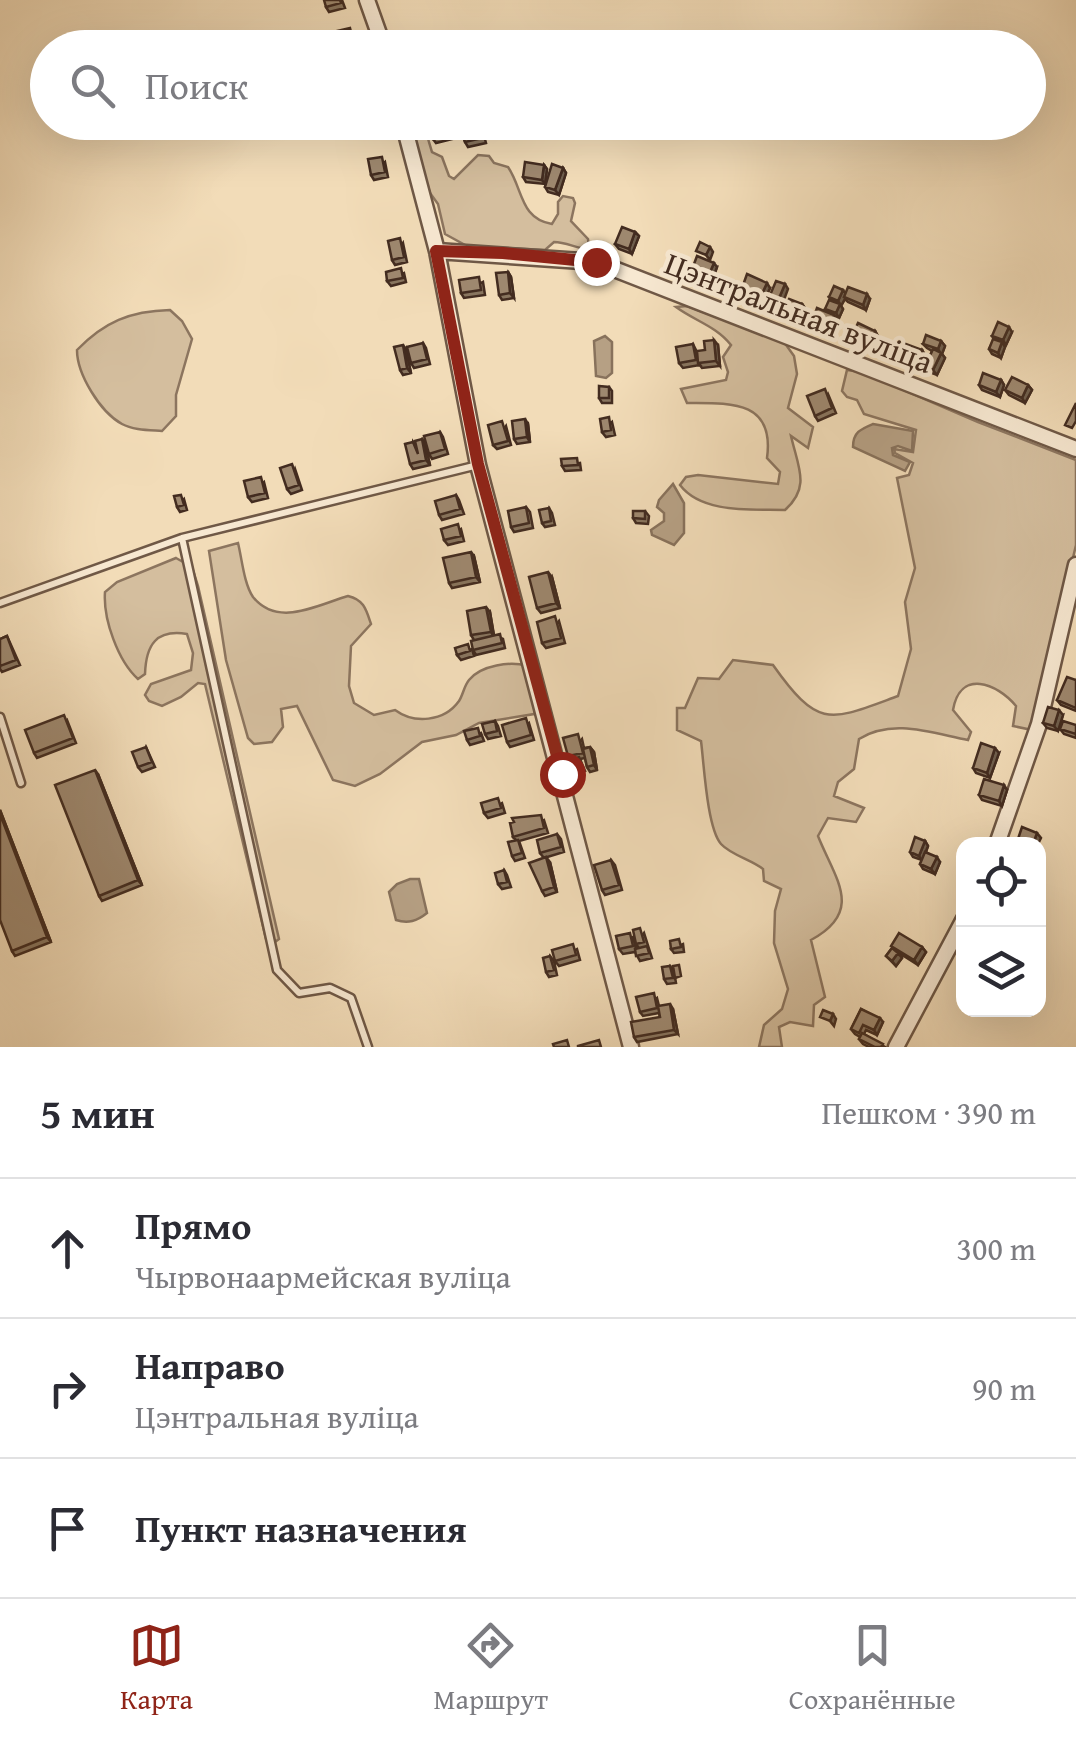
<!DOCTYPE html>
<html lang="ru">
<head>
<meta charset="utf-8">
<style>
	body { margin:0; font-family:"Gentium Book Plus",serif; background:#f2f2f3; color:#2b2b33 }
	.controls { position:absolute; right:30px; bottom:30px; display:grid; overflow:hidden; border-radius:20px; box-shadow:0 10px 40px #0002 }
	.controls button { width:90px; height:90px; display:grid; place-items:center; padding:0; border:0; border-bottom:2px solid #e1e1e2; background:#fff; color:#2b2b33; font:50px sans-serif }
	.stop { position:absolute; width:30px; height:30px; margin:-22px; border:8px solid #8f2418; border-radius:50%; background:#fff }
	.stop.end { background:#8f2418; border-color:#fff; box-shadow:0 2px 10px #0008 }
	.list { margin:0; padding:0; list-style:none }
	h2 { display:flex; justify-content:space-between; align-items:center; height:130px; margin:0; padding:0 40px; font-size:42px }
	h2 small { font-size:32px; font-weight:400; color:#7c7c81 }
	.list li { display:grid; grid-template-columns:65px 1fr auto; gap:30px; align-items:center; box-sizing:border-box; height:140px; padding:0 40px; border-top:2px solid #e1e1e2 }
	.list b { display:block; font-size:38px; white-space:nowrap }
	.list p { margin:0; font-size:32px; white-space:nowrap; color:#7c7c81 }
	.list em { font-size:32px; font-style:normal; color:#7c7c81 }
	.icon { flex:none; width:55px; height:55px; fill:none; stroke:currentColor; stroke-width:2; stroke-linecap:round; stroke-linejoin:round }
	.map { position:relative; flex:none; width:1076px; height:1047px; overflow:hidden }
	.search { position:absolute; background:#fff; box-shadow:0 10px 40px #0002; left:30px; right:30px; top:30px; height:110px; display:flex; align-items:center; gap:25px; box-sizing:border-box; padding:0 35px; border-radius:55px; color:#7c7c81; font-size:38px }
	.sheet { height:550px; background:#fff }
	nav { display:flex; justify-content:space-around; align-items:center; box-sizing:border-box; height:140px; border-top:2px solid #e1e1e2; background:#fff; font-size:28px; color:#7c7c81 }
	nav a { display:grid; justify-items:center; gap:5px }
	nav .on { color:#8f2418 }
	.map>svg:first-child { display:block }
</style>
</head>
<body>
<div class="map">
<svg width="1076" height="1047" viewBox="0 0 1076 1047">
	<rect width="100%" height="100%" fill="#f2dcb8"/>
	<filter id="stains"><feTurbulence type="fractalNoise" baseFrequency=".002" numOctaves="4"/><feColorMatrix values="0 0 0 0 .2 0 0 0 0 .09 0 0 0 0 .02 0 0 0 .5 -.17"/></filter>
	<radialGradient id="worn" r=".72"><stop offset=".6" stop-color="#630" stop-opacity="0"/><stop offset="1" stop-color="#630" stop-opacity=".3"/></radialGradient>
	<path fill="#d4be9e" stroke="#8c755f" stroke-width="2.5" d="M426 132 432 152 442 157 449 176 454 179 478 155 489 156 494 163 508 167C523 189 520 219 552 224L558 214V202L563 196 573 198 575 203 571 221 588 239 589 249C577 249 567 242 554 242L545 250 467 246 445 234 438 204 430 193 411 137 413 133Z
		M687 306 784 342 794 356 797 374 788 408 813 427 808 448 791 436C798 467 811 487 785 510 752 509 702 514 680 485L686 477 698 475 778 484 780 472 767 458C775 400 730 403 687 403L681 389 726 380 728 372 723 357 731 345C716 326 695 321 676 307Z
		M170 310 182 321 192 339 176 395V416L162 431C149 430 133 430 122 424 100 412 77 374 77 350 104 322 130 311 170 310Z
		M847 370 862 372 978 422 1076 460V545L1032 730 1013 726 1016 706C997 683 960 669 953 710L971 732 968 740C932 733 892 718 859 739L854 769 838 782 834 796 864 808 856 822 828 818 818 836C835 879 865 911 811 940L825 997 814 1005 813 1026 790 1022 779 1027 782 1047H759L764 1025 782 1009 788 989 774 943 775 911 781 889 764 881 763 869C752 860 731 855 721 844 707 828 704 764 701 741L677 730V708H685L698 678 719 679 733 660 773 665C819 730 830 721 898 696L911 649 905 602 915 568 897 478 909 475 913 463 895 453 894 449 913 452 916 430 864 414 857 400 847 397 842 391Z
		M238 543C242 559 244 584 253 597 278 628 317 605 348 596 364 600 366 609 371 624L351 646 349 686 354 703 374 715 395 710C414 724 444 722 459 701 463 695 464 686 469 680 481 665 511 661 527 666L539 703 534 714 479 723 456 735 422 742 380 774 355 786 333 780 297 706 281 709 283 727 272 742 254 744 248 738 226 660 209 551Z
		M176 558 192 567 198 586 279 939 271 945 266 939 205 684 198 683 181 697 162 706 149 701 145 695 151 684 191 670 193 653 187 634C156 629 146 645 145 674L138 679C118 661 103 619 105 592L117 582Z"/>
	<path fill="#b6a084" stroke="#88725c" stroke-width="2.5" d="M605 336 612 342V373L606 378 596 376 594 341Z
		M873 424 913 431 912 451 898 446 892 448 893 455 910 462 905 471 853 447C853 432 861 429 873 424Z
		M673 484 684 503V533L674 545 652 535 651 530 664 521V513L657 507 659 500Z
		M410 879H419L427 913C417 921 408 924 396 920L389 892 397 884Z"/>
	<g fill="none" stroke-linecap="round" stroke-linejoin="round">
		<g stroke="#6f5846" stroke-width="11">
			<path id="service" d="M182 538 277 970 299 993 330 988 351 998 368 1047
				M0 603 182 538 478 465
				M0 717 21 783"/>
		</g>
		<g stroke="#6f5846" stroke-width="19">
			<path id="minor" d="M367 0 384 48
				M403 122 437 251 478 465 631 1047
				M437 251 596 262 1076 449
				M997 844 1039 724 1076 565
				M896 1047 964 919"/>
		</g>
		<use href="#service" stroke="#f7e8d1" stroke-width="6"/>
		<use href="#minor" stroke="#f7e8d1" stroke-width="14"/>
	</g>
	<path fill="#88755f" stroke="#432c20" stroke-width="2.5" d="M342 0 345 8 329 12 326 7Z
		M448 122 479 123 482 128 486 143 468 147 465 142 461 129 453 133Z
		M448 122 452 139 436 143 433 139Z
		M385 162 388 177 374 180 371 175Z
		M544 165 547 169 545 184 526 182 523 177Z
		M563 168 566 173 559 195 548 192 545 187Z
		M635 232 639 236 632 254 619 249 615 244Z
		M403 243 407 262 395 265 392 260Z
		M717 267 711 284 694 277 691 272Z
		M508 272 511 277 514 298 502 300 499 295Z
		M404 273 406 282 391 286 387 281Z
		M483 282 485 295 464 298 461 293Z
		M742 288H770L764 301 745 293Z
		M846 294 870 299 866 310 848 302 845 299 841 306 843 309 839 318 835 316 838 320 832 333 816 327 812 322 828 313 825 309 832 301 829 297Z
		M802 304 806 309 801 320 788 315 784 310Z
		M875 331 878 336 873 348 855 341 852 336Z
		M1012 332 1006 345 1003 344 1005 347 1001 358 992 354 989 349 994 339 992 336Z
		M941 341 945 346 942 354 945 358 937 375 929 372 925 367 932 351 927 348 923 344Z
		M423 343 426 348 430 364 414 368 411 363Z
		M693 344 698 354 718 345 720 366 702 368 699 364 700 365 683 368 679 363Z
		M406 350 411 373 403 375 400 370Z
		M922 350 925 355 920 368 901 360 898 355Z
		M1001 380 1004 385 1000 397 982 390 979 385Z
		M1028 385 1032 390 1025 403 1009 395 1005 390Z
		M609 387 612 391V403H602L599 398Z
		M828 394 836 413 818 421 815 416Z
		M612 422 615 435 606 437 602 432Z
		M528 424 530 442 517 444 514 439Z
		M506 426 511 445 497 449 493 445Z
		M440 432 443 437 448 454 432 459 429 454Z
		M422 439 425 444 430 465 413 469 410 464 413 442 416 447Z
		M580 463 581 470 565 471 562 466Z
		M295 469 302 490 291 494 287 489Z
		M264 482 268 498 252 502 248 497Z
		M456 495 459 500 464 514 442 520 439 515Z
		M184 499 187 510 180 512 177 507Z
		M526 507 530 512 533 528 514 532 511 527Z
		M549 508 552 513 555 525 545 527 542 523Z
		M645 511 649 516 648 524 636 523 633 518Z
		M461 529 464 541 448 545 444 540Z
		M474 556 480 582 452 588 449 583Z
		M552 577 560 608 541 613 537 608Z
		M490 612 494 635 503 639 505 648 476 655 473 650 474 640 471 635Z
		M559 621 565 643 546 648 542 643Z
		M7 636 20 665 2 672 0 669V639Z
		M472 649 474 656 461 660 457 655Z
		M1076 680V711L1061 705 1057 700Z
		M1063 715 1058 731 1047 728 1043 723Z
		M67 720 76 743 37 758 34 753Z
		M495 721 498 726 501 736 488 739 485 734Z
		M529 723 534 740 510 747 507 742Z
		M1076 725V738L1064 734 1060 729Z
		M481 733 484 741 470 745 467 740Z
		M582 739 584 748 590 747 594 752 597 770 590 772 587 767 585 758 580 759 585 771 574 774 571 769 570 760 568 756Z
		M146 747 155 767 142 772 138 767Z
		M999 753 990 778 976 773 973 768Z
		M98 774 142 885 102 901 99 896Z
		M1007 790 1002 806 982 800 979 795Z
		M502 803 505 813 488 818 484 813Z
		M0 810 51 942 15 956 12 951Z
		M544 820 548 833 519 841 525 858 515 861 512 856 516 840 513 837Z
		M557 834 561 839 564 852 544 858 540 853Z
		M925 841 928 846 926 852 940 862 935 874 923 869 920 864 922 860 913 857 910 852Z
		M611 860 615 865 622 890 605 895 602 890Z
		M550 862 557 892 545 896 542 891Z
		M504 870 507 875 511 887 502 889 498 884Z
		M644 933 652 958 640 961 635 952 623 954 619 949 633 937 636 949 639 948 636 944Z
		M683 944 684 952 674 953 671 949Z
		M922 947 926 952 918 965 899 953 902 958 896 966 886 956 892 948Z
		M577 949 580 960 559 966 555 961Z
		M550 956 554 961 557 975 549 977 546 972Z
		M670 966 674 971 676 983 667 984 664 979Z
		M657 998 659 1006 673 1009 678 1034 637 1042 634 1037 660 1017 659 1013 643 1016 640 1012Z
		M861 1009 883 1022 877 1035 866 1030 864 1034 885 1047H869L863 1044 859 1039 860 1037 855 1034 851 1029Z"/>
	<path fill="#6f5f4e" stroke="#432c20" stroke-width="2.5" d="M544 165 547 169 545 184 542 180Z
		M563 168 566 173 559 195 555 190Z
		M635 232 639 236 632 254 629 249Z
		M710 247 713 252 710 260 706 255Z
		M714 263 717 267 711 284 707 279Z
		M508 272 511 277 514 298 510 293Z
		M767 283 770 288 764 301 761 296Z
		M785 284 788 289 781 308 777 303Z
		M843 290 847 295 841 306 838 301Z
		M867 294 870 299 866 310 863 305Z
		M802 304 806 309 801 320 797 315Z
		M840 304 843 309 839 318 836 313Z
		M834 315 838 320 832 333 829 328Z
		M1009 327 1012 332 1006 345 1003 340Z
		M875 331 878 336 873 348 869 344Z
		M714 340 718 345 720 366 716 361Z
		M941 341 945 346 942 354 945 358 937 375 933 370 941 354 938 349Z
		M1002 342 1005 347 1001 358 998 353Z
		M403 345 406 350 411 373 407 368Z
		M922 350 925 355 920 368 917 363Z
		M1001 380 1004 385 1000 397 996 392Z
		M1028 385 1032 390 1025 403 1022 398Z
		M525 419 528 424 530 442 527 437Z
		M422 439 425 444 430 465 426 460Z
		M471 552 474 556 480 582 476 577Z
		M548 572 552 577 560 608 556 603Z
		M486 607 490 612 494 637 491 632Z
		M1059 710 1063 715 1058 731 1054 726Z
		M590 747 594 752 597 770 594 765Z
		M995 748 999 753 990 778 987 773Z
		M95 770 98 774 142 885 138 880Z
		M1004 785 1007 790 1002 806 999 801Z
		M0 810 51 942 47 937 0 814Z
		M1037 833 1041 838 1038 844H1033Z
		M925 841 928 846 922 861 919 856Z
		M546 857 550 862 557 892 554 887Z
		M937 857 940 862 935 874 931 869Z
		M922 947 926 952 918 965 914 960Z
		M898 953 902 958 896 966 892 961Z
		M670 1004 673 1009 678 1034 674 1030Z
		M833 1014 836 1019 834 1026 830 1021Z
		M880 1018 883 1022 877 1035 874 1030Z"/>
	<path fill="#9e886f" stroke="#432c20" stroke-width="2.5" d="M324 0H340L341 3 326 7Z
		M350 28 354 44 337 48 333 32Z
		M428 122H445L449 134 433 139Z
		M448 122H462L449 128Z
		M479 123 482 138 465 142 461 128Z
		M382 157 385 172 371 175 368 159Z
		M525 162 544 165 542 180 523 177Z
		M552 164 563 168 555 190 545 187Z
		M622 227 635 232 629 249 615 244Z
		M400 238 404 257 392 260 388 241Z
		M700 242 710 247 706 255 696 251Z
		M697 256 714 263 707 279 691 272Z
		M401 268 403 278 387 281 386 272Z
		M508 272 510 293 499 295 496 273Z
		M747 274 767 283 761 296 742 288Z
		M479 277 481 290 461 293 459 280Z
		M776 281 785 284 777 303 768 300Z
		M834 286 843 290 838 301 829 297Z
		M848 287 867 294 863 305 844 297Z
		M789 299 802 304 797 315 784 310Z
		M829 300 840 304 836 313 825 309Z
		M817 308 834 315 829 328 812 322Z
		M998 322 1009 327 1003 340 992 336Z
		M858 323 875 331 869 344 852 336Z
		M926 335 941 341 938 349 923 344Z
		M993 339 1002 342 998 353 989 349Z
		M714 340 716 361 698 363 697 351 705 350 704 341Z
		M423 343 427 359 411 363 407 347Z
		M903 343 922 350 917 363 898 355Z
		M693 344 696 360 679 363 676 347Z
		M403 345 407 368 400 370 394 347Z
		M933 349 941 353 933 370 925 367Z
		M983 373 1001 380 996 392 979 385Z
		M1012 377 1028 385 1022 398 1005 390Z
		M599 386 609 387V398H599Z
		M825 389 832 408 815 416 807 396Z
		M1076 403V421L1072 428 1065 425Z
		M609 417 611 430 602 432 600 419Z
		M525 419 527 437 514 439 512 421Z
		M502 421 508 441 493 445 488 425Z
		M440 432 445 449 429 454 424 436Z
		M422 439 426 460 410 464 405 444 413 442 418 454 415 441Z
		M577 458 578 465 562 466 561 459Z
		M292 464 299 485 287 489 280 468Z
		M261 477 265 493 248 497 244 481Z
		M181 495 184 505 177 507 174 496Z
		M456 495 460 509 439 515 435 501Z
		M526 507 529 523 511 527 508 511Z
		M549 508 551 521 542 523 539 510Z
		M633 511H645V519L633 518Z
		M458 524 461 536 444 540 441 529Z
		M471 552 476 577 449 583 443 558Z
		M548 572 556 603 537 608 529 577Z
		M486 607 491 632 471 635 467 611Z
		M555 616 561 638 542 643 537 622Z
		M500 634 502 643 473 650 471 641Z
		M7 636 16 660 0 666V639Z
		M468 644 470 651 457 655 455 648Z
		M1067 677 1076 680V708L1057 700Z
		M1048 707 1059 710 1054 726 1043 723Z
		M64 715 73 738 34 753 25 730Z
		M526 718 531 735 507 742 502 725Z
		M495 721 497 731 485 734 482 724Z
		M1063 721 1076 725V734L1060 729Z
		M478 728 480 736 467 740 464 731Z
		M578 734 583 753 568 756 563 738Z
		M981 743 995 748 987 773 973 768Z
		M146 747 152 762 138 767 132 752Z
		M590 747 594 765 587 767 583 749Z
		M579 757 582 766 571 769 568 761Z
		M95 770 138 880 99 896 55 785Z
		M984 779 1004 785 999 801 979 795Z
		M498 798 501 808 484 813 481 803Z
		M0 814 47 937 12 951 0 920Z
		M541 815 544 828 513 837 510 823 514 822 512 818Z
		M1022 827 1037 833 1033 844H1023L1017 842Z
		M557 834 561 847 540 853 537 840Z
		M915 837 925 841 919 856 910 852Z
		M518 840 522 853 512 856 508 842Z
		M925 852 937 857 931 869 920 864Z
		M546 857 554 887 542 891 529 863Z
		M611 860 619 885 602 890 594 865Z
		M504 870 507 882 498 884 495 873Z
		M640 928 644 942 636 944 633 930Z
		M630 933 633 946 619 949 616 936Z
		M899 933 922 947 914 960 891 946Z
		M679 939 681 947 671 949 670 941Z
		M573 944 576 955 555 961 552 950Z
		M647 946 649 953 636 956 635 949Z
		M892 948 898 953 892 961 886 956Z
		M550 956 554 970 546 972 543 958Z
		M679 965 681 976 675 978 673 966Z
		M670 966 673 978 664 979 662 967Z
		M654 993 657 1008 640 1012 636 997Z
		M670 1004 674 1030 634 1037 631 1022 660 1017 658 1006Z
		M861 1009 880 1018 874 1030 863 1025 859 1033 851 1029Z
		M823 1010 833 1014 830 1021 820 1017Z
		M862 1033 883 1044 881 1047H875L859 1039Z
		M567 1040 569 1047H554L553 1044Z
		M599 1040 601 1047H578V1046Z"/>
	<g fill="none" stroke-linecap="round" stroke-linejoin="round">
		<path stroke="#8f2418" stroke-width="12" d="M562 774 478 464 436 251 503 253 596 262"/>
	</g>
	<g text-anchor="middle" dominant-baseline="central" stroke-width="9" stroke-linejoin="round" paint-order="stroke">
		<g font-size="32" fill="#432c20" stroke="#f7e8d1">
			<text transform="translate(799 312) rotate(21)">Цэнтральная вуліца</text>
		</g>
	</g>
	<rect width="100%" height="100%" filter="url(#stains)"/>
	<rect width="100%" height="100%" fill="url(#worn)"/>
</svg>
<div class="controls">
<button><svg class="icon" aria-label="locate" viewBox="0 0 24 24"><circle cx="12" cy="12" r="6"/><path d="M12 2v4M12 18v4M2 12h4M18 12h4"/></svg></button>
<button><svg class="icon" aria-label="layers" viewBox="0 0 24 24"><path d="M12 4l9 5-9 5-9-5zM3 14l9 5 9-5"/></svg></button>
</div>
<div class="stop" style="left:562px;top:774px"></div>
<div class="stop end" style="left:596px;top:262px"></div>
<div class="search"><svg class="icon" aria-label="search" viewBox="0 0 24 24"><circle cx="10" cy="10" r="6"/><path d="M15 15l6 6"/></svg>Поиск</div>
</div>
<section class="sheet">
<h2>5 мин<small>Пешком · 390 m</small></h2>
<ul class="list">
<li><svg class="icon" aria-label="ahead" viewBox="0 0 24 24"><path d="M12 20V5M6 11l6-6 6 6"/></svg><div><b>Прямо</b><p>Чырвонаармейская вуліца</p></div><em>300 m</em></li>
<li><svg class="icon" aria-label="right" viewBox="0 0 24 24"><path d="M7 20v-9h11M14 6l5 5-5 5"/></svg><div><b>Направо</b><p>Цэнтральная вуліца</p></div><em>90 m</em></li>
<li><svg class="icon" aria-label="arrive" viewBox="0 0 24 24"><path d="M6 21V4h12l-3 4 3 4H6"/></svg><div><b>Пункт назначения</b></div></li>
</ul>
</section>
<nav>
<a class="on"><svg class="icon" aria-label="map" viewBox="0 0 24 24"><path d="M3 6l6-2 6 2 6-2v14l-6 2-6-2-6 2zM9 4v14M15 6v14"/></svg>Карта</a>
<a><svg class="icon" aria-label="directions" viewBox="0 0 24 24"><path d="M12 3l9 9-9 9-9-9zM9 14v-3h6M13 9l2 2-2 2"/></svg>Маршрут</a>
<a><svg class="icon" aria-label="saved" viewBox="0 0 24 24"><path d="M7 4h10v16l-5-4-5 4z"/></svg>Сохранённые</a>
</nav>
</body>
</html>
